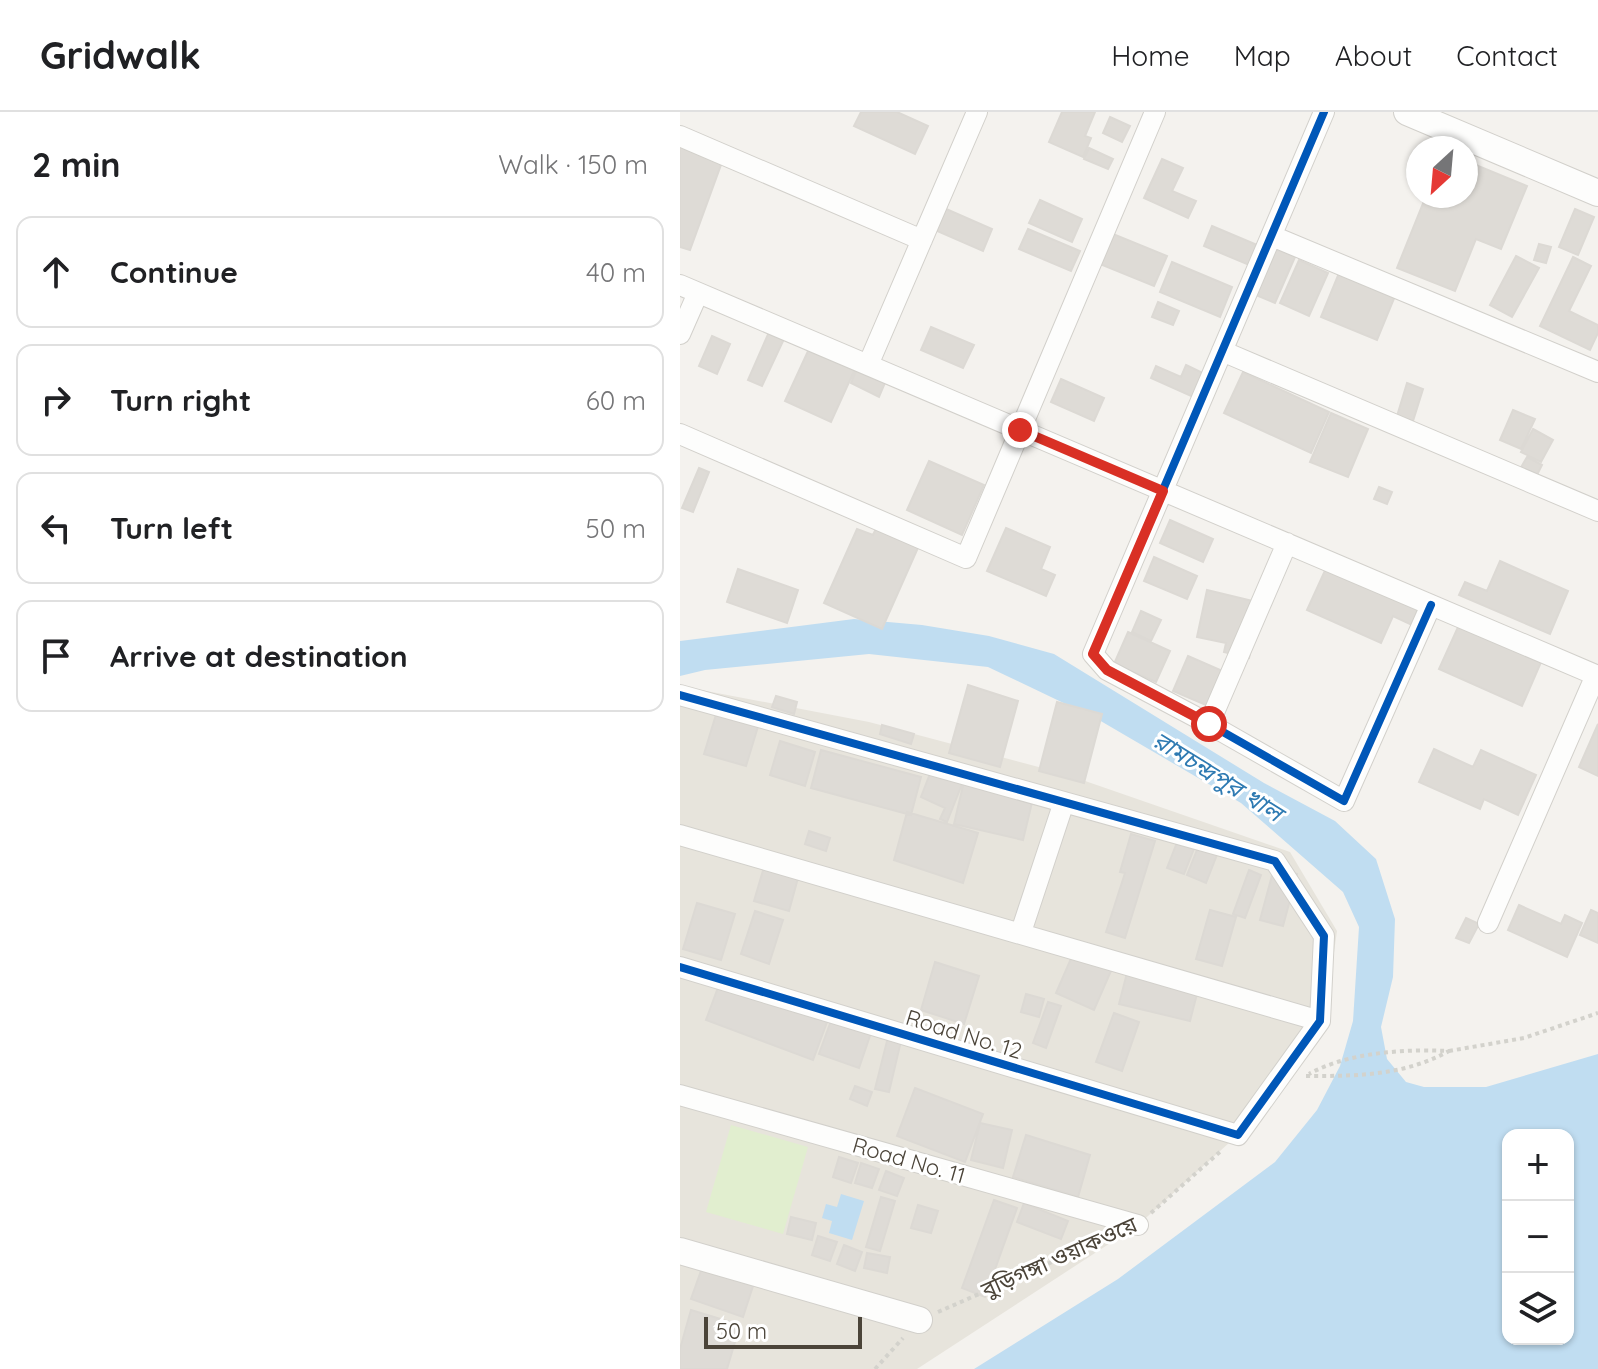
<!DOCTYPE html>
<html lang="en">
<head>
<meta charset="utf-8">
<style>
	body { margin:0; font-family:Quicksand,"Noto Sans Bengali",sans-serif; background:#f6f6f6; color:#202124 }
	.controls { position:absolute; right:24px; bottom:24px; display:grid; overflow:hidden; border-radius:16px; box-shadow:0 2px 6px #0004 }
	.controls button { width:72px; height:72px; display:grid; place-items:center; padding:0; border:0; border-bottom:2px solid #e0e0e0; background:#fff; color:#202124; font:40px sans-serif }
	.compass { position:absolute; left:726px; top:24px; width:72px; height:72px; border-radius:50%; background:#fff; box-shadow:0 2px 6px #0004; rotate:206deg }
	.scale { position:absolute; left:24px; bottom:20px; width:158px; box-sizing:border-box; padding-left:8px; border:4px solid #4b4439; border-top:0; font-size:22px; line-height:28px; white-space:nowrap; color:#4b4439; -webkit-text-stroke:6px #fff; paint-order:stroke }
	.stop { position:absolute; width:24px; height:24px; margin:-18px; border:6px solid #d93025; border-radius:50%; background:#fff }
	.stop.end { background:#d93025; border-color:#fff; box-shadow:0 2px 8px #0008 }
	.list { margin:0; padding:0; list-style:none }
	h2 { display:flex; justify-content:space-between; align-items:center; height:104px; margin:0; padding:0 32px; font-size:34px }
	h2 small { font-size:26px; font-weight:400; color:#757577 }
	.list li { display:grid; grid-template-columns:52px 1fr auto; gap:24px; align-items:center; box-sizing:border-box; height:112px; margin:0 16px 16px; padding:0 16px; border:2px solid #e0e0e0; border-radius:16px }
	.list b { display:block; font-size:30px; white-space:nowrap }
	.list em { font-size:26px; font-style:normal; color:#757577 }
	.icon { flex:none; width:44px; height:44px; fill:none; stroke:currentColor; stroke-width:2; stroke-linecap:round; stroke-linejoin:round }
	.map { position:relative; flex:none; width:918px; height:1257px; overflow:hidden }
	header { display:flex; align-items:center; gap:48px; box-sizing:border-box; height:112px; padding:0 40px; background:#fff; border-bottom:2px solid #e0e0e0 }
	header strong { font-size:38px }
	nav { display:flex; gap:44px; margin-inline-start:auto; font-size:28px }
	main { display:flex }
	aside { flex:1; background:#fff }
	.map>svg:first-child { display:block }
</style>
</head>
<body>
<header>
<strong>Gridwalk</strong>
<nav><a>Home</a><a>Map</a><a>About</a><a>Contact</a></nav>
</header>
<main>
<aside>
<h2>2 min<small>Walk · 150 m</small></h2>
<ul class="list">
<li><svg class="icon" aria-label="ahead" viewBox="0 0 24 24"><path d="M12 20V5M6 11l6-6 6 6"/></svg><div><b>Continue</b></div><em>40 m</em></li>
<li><svg class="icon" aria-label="right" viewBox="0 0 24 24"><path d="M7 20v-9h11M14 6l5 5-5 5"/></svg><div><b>Turn right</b></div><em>60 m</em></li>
<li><svg class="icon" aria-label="left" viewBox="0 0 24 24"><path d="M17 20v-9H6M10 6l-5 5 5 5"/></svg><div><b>Turn left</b></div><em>50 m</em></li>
<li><svg class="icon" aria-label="arrive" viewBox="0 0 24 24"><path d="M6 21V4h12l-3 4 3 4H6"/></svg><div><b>Arrive at destination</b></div></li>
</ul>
</aside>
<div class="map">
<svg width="918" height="1257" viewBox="0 0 918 1257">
	<rect width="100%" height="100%" fill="#f4f2ee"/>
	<path fill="#e7e4dc" d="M0 574 189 610 385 662 610 740 657 819 644 911 570 1012 458 1113 237 1257H0Z"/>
	<path fill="#e1eecf" d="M51 1013 128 1035 103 1122 26 1100Z"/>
	<path fill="#c0ddf1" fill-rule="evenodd" d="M174 507 242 513 309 524 374 542 584 671 655 709 696 747 715 807 713 865 701 915 707 947 726 970 744 975H806L918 942V1257H294L438 1167 595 1050 637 998 660 954 673 909 679 815 663 780 561 691 419 608 308 555 189 542 25 558 0 564V529ZM828 1023H888V1227H828Z
		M161 1082 184 1089 172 1128 149 1121 152 1109 142 1106 146 1092 157 1095Z"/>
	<path fill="#dedbd6" stroke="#dcd9d4" stroke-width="2" d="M181 0H217L248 14 235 42 174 14Z
		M382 0H415L405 24 411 26 403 45 369 30Z
		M430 5 450 14 442 30 423 21Z
		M0 34 42 50 10 138 0 135Z
		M409 36 433 47 428 57 404 47Z
		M482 47 503 56 492 79 516 89 508 106 464 86Z
		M786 49 847 74 821 137 796 127 775 179 717 156 746 84H786Z
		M360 88 402 107 392 130 349 111Z
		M257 93 312 117 303 139 248 115Z
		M895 97 914 105 898 143 879 135Z
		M532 114 582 135 574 155 524 134Z
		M348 117 400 139 391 159 339 137Z
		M428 120 487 144 474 174 415 150Z
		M859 132 871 135 866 151 854 148Z
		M591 135 615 145 595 191 571 181Z
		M836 144 859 156 832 205 810 193Z
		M893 145 911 154 889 199 918 213V221L910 238 860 214Z
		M619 148 648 161 629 204 600 191Z
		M492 150 552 175 540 205 480 180Z
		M659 161 715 184 697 228 641 205Z
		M478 190 499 199 493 213 472 205Z
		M251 215 294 233 283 256 241 238Z
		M89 220 104 227 82 274 68 268Z
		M32 224 50 232 37 262 19 254Z
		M134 226 180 246 151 310 105 289Z
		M179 252 207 266 199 285 171 271Z
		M506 253 531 265 520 288 471 266 476 254 501 265Z
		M563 260 649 300 631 341 544 301Z
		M381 267 424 286 414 309 371 290Z
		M727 271 743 277 733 309 717 304Z
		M833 298 855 307 841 337 820 328Z
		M651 301 688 317 668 365 630 350Z
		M853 317 873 328 861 350 841 340Z
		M847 345 862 353 856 365 840 357Z
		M249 349 304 373 282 423 227 398Z
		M19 356 29 360 13 400 2 396Z
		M699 375 712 380 707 392 694 387Z
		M490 408 533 427 523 450 480 431Z
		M199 410 241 429 202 517 144 491 177 417 193 423Z
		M326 416 370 435 361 457 375 463 366 484 307 459Z
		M653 441 748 483 734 514 713 504 701 531 627 498Z
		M474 445 517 464 507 487 464 469Z
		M820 449 888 479 870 522 779 483 785 470 807 479Z
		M58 457 118 478 107 511 47 490Z
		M527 478 581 491 569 546 544 540 546 531 517 525Z
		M461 499 481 508 471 529 452 520Z
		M783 504 865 541 842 594 759 557Z
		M448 520 490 539 476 570 434 552Z
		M508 544 554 564 540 599 493 579Z
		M288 573 338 589 320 655 269 641Z
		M96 584 117 590 114 602 92 595Z
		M377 590 422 602 404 671 359 659Z
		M38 596 80 608 66 654 24 642Z
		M918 612V664L899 655Z
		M202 613 234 622 231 632 200 622Z
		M100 629 135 640 125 674 90 663Z
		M754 637 793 655 801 638 856 663 838 703 804 687 800 697 739 670Z
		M141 638 241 665 231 703 131 676Z
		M251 659 282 672 267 710 260 707 265 696 241 685Z
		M286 661 355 678 343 728 274 712Z
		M227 700 298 721 283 771 214 748Z
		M129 719 150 726 146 739 125 732Z
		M451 722 475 729 445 826 426 820 445 761 440 760Z
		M498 728 515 734 504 762 487 756Z
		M519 733 538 740 526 771 507 763Z
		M87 745 121 755 109 799 74 789Z
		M594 756 617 762 603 814 580 808Z
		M569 758 581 763 565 806 553 802Z
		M17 791 55 802 41 848 3 837Z
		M839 793 881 812 885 803 902 811 887 845 828 818Z
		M530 798 556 805 542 854 516 847Z
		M911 798 918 801V831L900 823Z
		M75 799 103 808 89 852 61 842Z
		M786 806 799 812 789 831 776 826Z
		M396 835 434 852 414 898 376 881Z
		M255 850 299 864 284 912 241 898Z
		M447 861 518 878 510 909 439 892Z
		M43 862 150 902 133 948 26 908Z
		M346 882 364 887 359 905 341 900Z
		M368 890 381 894 366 936 353 931Z
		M156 895 195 909 179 956 139 942Z
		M434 901 459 910 442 959 416 950Z
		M208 925 221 929 209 980 195 977Z
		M175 974 192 980 187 994 170 987Z
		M235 976 303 1002 285 1050 217 1024Z
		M300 1011 332 1018 323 1056 291 1048Z
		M346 1023 410 1043 398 1085 333 1065Z
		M159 1045 178 1051 171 1071 153 1065Z
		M181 1051 199 1057 192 1076 175 1071Z
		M206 1059 224 1066 217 1084 199 1078Z
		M201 1085 215 1089 200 1139 186 1135Z
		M314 1088 337 1096 305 1185 282 1176Z
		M344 1091 388 1109 381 1127 337 1110Z
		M238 1093 258 1099 251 1121 231 1116Z
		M111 1105 136 1111 132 1128 107 1122Z
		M138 1124 157 1130 150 1149 132 1143Z
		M164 1133 182 1140 175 1159 157 1152Z
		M187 1141 210 1145 207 1161 184 1156Z
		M22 1156 73 1174 63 1205 11 1187Z
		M11 1198 60 1213 47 1257H0V1237Z"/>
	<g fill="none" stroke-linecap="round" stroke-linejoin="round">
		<g stroke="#d2d0cb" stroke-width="22">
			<path id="minor" d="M644 0 413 542 427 558 529 612 664 689 751 493
				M0 24 242 128
				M592 124 918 260
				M0 173 918 564
				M0 222 18 181
				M542 239 918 399
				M188 253 297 0
				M0 322 286 446 475 0
				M0 583 595 749 644 824 640 909 558 1023 0 855
				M529 612 607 431
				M0 723 640 909
				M808 811 916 563
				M341 820 384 690
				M0 983 458 1113"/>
		</g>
		<g stroke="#d2d0cb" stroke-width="28">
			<path id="tertiary" d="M727 0 918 81
				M0 1139 239 1208"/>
		</g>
		<path stroke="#d3d2cc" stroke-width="4" stroke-dasharray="4 4" stroke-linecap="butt" d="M769 939 844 926 918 901
			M626 964C677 964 723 964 769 939 724 937 669 940 629 962
			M471 1101 542 1038
			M258 1200 429 1125
			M195 1257 223 1226"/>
		<use href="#minor" stroke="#fdfdfc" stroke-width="20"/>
		<use href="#tertiary" stroke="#fdfdfc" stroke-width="26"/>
		<g stroke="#fff" stroke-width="13">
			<path id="cycleway" d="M644 0 413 542 427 558 529 612 664 689 751 493
				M0 583 595 749 644 824 640 909 558 1023 0 855"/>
		</g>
		<use href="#cycleway" stroke="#0057b8" stroke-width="8"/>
	</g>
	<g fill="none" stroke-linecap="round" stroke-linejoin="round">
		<path stroke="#d93025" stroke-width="10" d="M340 318 483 379 413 542 427 558 529 612"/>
	</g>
	<g text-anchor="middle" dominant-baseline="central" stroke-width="6" stroke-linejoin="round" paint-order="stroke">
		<g font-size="22" fill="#4b4439" stroke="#fff">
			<text transform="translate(284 922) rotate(17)">Road No. 12</text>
			<text transform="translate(229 1048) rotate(16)">Road No. 11</text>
			<text transform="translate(379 1145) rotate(-24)">বুড়িগঙ্গা ওয়াকওয়ে</text>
		</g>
		<g font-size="24" font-style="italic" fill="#2e7ab2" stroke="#fff">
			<text transform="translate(538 664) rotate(32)">রামচন্দ্রপুর খাল</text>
		</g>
	</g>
</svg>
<div class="controls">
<button>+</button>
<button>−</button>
<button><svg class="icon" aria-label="layers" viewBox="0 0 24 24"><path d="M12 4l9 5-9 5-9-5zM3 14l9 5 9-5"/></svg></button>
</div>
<svg class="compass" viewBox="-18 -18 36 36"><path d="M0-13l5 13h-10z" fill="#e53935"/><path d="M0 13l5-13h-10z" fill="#757577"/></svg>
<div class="scale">50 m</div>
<div class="stop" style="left:529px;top:612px"></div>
<div class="stop end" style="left:340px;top:318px"></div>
</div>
</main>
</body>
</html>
